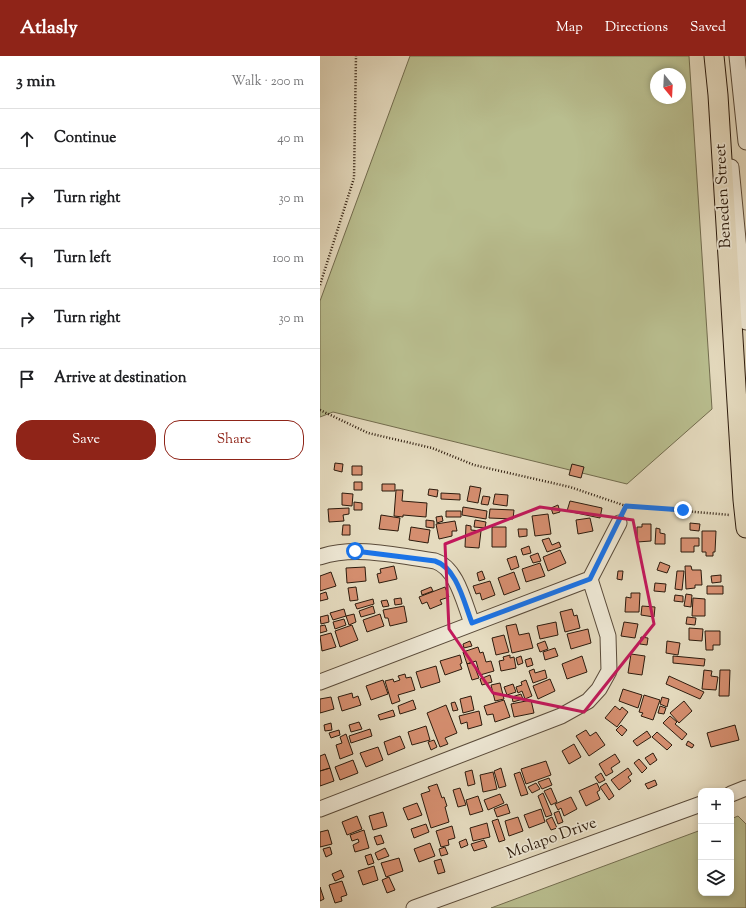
<!DOCTYPE html>
<html lang="en">
<head>
<meta charset="utf-8">
<style>
	body { margin:0; font-family:"Sorts Mill Goudy",serif; background:#f6f6f6; color:#202124 }
	.controls { position:absolute; right:12px; bottom:12px; display:grid; overflow:hidden; border-radius:8px; box-shadow:0 2px 6px #0003 }
	.controls button { width:36px; height:36px; display:grid; place-items:center; padding:0; border:0; border-bottom:1px solid #e0e0e0; background:#fff; color:#202124; font:20px sans-serif }
	.compass { position:absolute; left:330px; top:12px; width:36px; height:36px; border-radius:50%; background:#fff; box-shadow:0 2px 6px #0003; rotate:162deg }
	.stop { position:absolute; width:12px; height:12px; margin:-9px; border:3px solid #1a73e8; border-radius:50%; background:#fff }
	.stop.end { background:#1a73e8; border-color:#fff; box-shadow:0 1px 4px #0008 }
	.list { margin:0; padding:0; list-style:none }
	h2 { display:flex; justify-content:space-between; align-items:center; height:52px; margin:0; padding:0 16px; font-size:17px }
	h2 small { font-size:13px; font-weight:400; color:#757577 }
	.list li { display:grid; grid-template-columns:26px 1fr auto; gap:12px; align-items:center; box-sizing:border-box; height:60px; padding:0 16px; border-top:1px solid #e0e0e0 }
	.list b { display:block; font-size:15px; white-space:nowrap }
	.list em { font-size:13px; font-style:normal; color:#757577 }
	.actions { display:flex; gap:8px; padding:12px 16px }
	.actions a { flex:1; padding:9px 0; border:1px solid #8f2418; border-radius:16px; text-align:center; font-size:14px; color:#8f2418 }
	.actions .main { background:#8f2418; color:#fff }
	.icon { flex:none; width:22px; height:22px; fill:none; stroke:currentColor; stroke-width:2; stroke-linecap:round; stroke-linejoin:round }
	.map { position:relative; flex:none; width:426px; height:852px; overflow:hidden }
	header { display:flex; align-items:center; gap:24px; box-sizing:border-box; height:56px; padding:0 20px; background:#8f2418; color:#fff }
	header strong { font-size:19px }
	nav { display:flex; gap:22px; margin-inline-start:auto; font-size:14px }
	main { display:flex }
	aside { flex:1; background:#fff }
	.map>svg:first-child { display:block }
</style>
</head>
<body>
<header>
<strong>Atlasly</strong>
<nav><a>Map</a><a>Directions</a><a>Saved</a></nav>
</header>
<main>
<aside>
<h2>3 min<small>Walk · 200 m</small></h2>
<ul class="list">
<li><svg class="icon" aria-label="ahead" viewBox="0 0 24 24"><path d="M12 20V5M6 11l6-6 6 6"/></svg><div><b>Continue</b></div><em>40 m</em></li>
<li><svg class="icon" aria-label="right" viewBox="0 0 24 24"><path d="M7 20v-9h11M14 6l5 5-5 5"/></svg><div><b>Turn right</b></div><em>30 m</em></li>
<li><svg class="icon" aria-label="left" viewBox="0 0 24 24"><path d="M17 20v-9H6M10 6l-5 5 5 5"/></svg><div><b>Turn left</b></div><em>100 m</em></li>
<li><svg class="icon" aria-label="right" viewBox="0 0 24 24"><path d="M7 20v-9h11M14 6l5 5-5 5"/></svg><div><b>Turn right</b></div><em>30 m</em></li>
<li><svg class="icon" aria-label="arrive" viewBox="0 0 24 24"><path d="M6 21V4h12l-3 4 3 4H6"/></svg><div><b>Arrive at destination</b></div></li>
</ul>
<div class="actions"><a class="main">Save</a><a>Share</a></div>
</aside>
<div class="map">
<svg width="426" height="852" viewBox="0 0 426 852">
	<rect width="100%" height="100%" fill="#e5dbbf"/>
	<filter id="stains"><feTurbulence type="fractalNoise" baseFrequency=".005" numOctaves="4"/><feColorMatrix values="0 0 0 0 .2 0 0 0 0 .09 0 0 0 0 .02 0 0 0 .5 -.17"/></filter>
	<radialGradient id="worn" r=".72"><stop offset=".6" stop-color="#630" stop-opacity="0"/><stop offset="1" stop-color="#630" stop-opacity=".3"/></radialGradient>
	<path fill="#b9be8f" stroke="#726c4e" fill-rule="evenodd" d="M90 0H369L392 353 307 428 13 356 0 361V245ZM336 18H360V42H336Z
		M418 760 426 768V852H171L381 774V837H411V763Z"/>
	<path fill="#d58e6f" stroke="#2c1b0d" d="M15 407 23 408 22 416 14 414Z
		M252 408 264 411 261 422 249 419Z
		M32 410H42V419H32Z
		M34 426H42V434H34Z
		M62 428H75V435H62Z
		M150 430 161 432 158 447 147 445Z
		M109 433 118 434 117 441 108 439Z
		M76 434H83L82 445 107 447 106 461 83 459V461L74 460Z
		M22 437 33 438 32 450 22 449Z
		M121 437 140 438V444L121 443Z
		M175 438 188 439 187 450 173 448Z
		M163 440 170 441 168 449 161 448Z
		M250 445 282 452 280 462 247 455Z
		M34 446 42 447V454H34Z
		M238 449 240 456 233 458 231 452Z
		M143 451 167 455 166 463 142 459Z
		M29 452V458L23 459 24 465 9 466 8 453Z
		M170 453 194 454 193 463 169 462Z
		M126 455H141V461H126Z
		M228 458 231 478 215 480 212 460Z
		M61 459 80 462 78 475 59 473Z
		M122 460 123 465 117 467 116 461Z
		M270 462 273 475 258 478 256 464Z
		M106 464 114 465V472L106 471Z
		M155 464 166 466 165 472 154 471Z
		M135 465 137 475H132V480L119 483 116 468Z
		M370 467 380 468 379 475 370 474Z
		M322 468H331V485L317 486V471H322Z
		M23 469H30V479H22Z
		M146 469 151 470V474L161 475 159 492 145 491Z
		M91 471 110 474 108 487 89 484Z
		M172 471H186V491H172Z
		M336 472 340 473V477L345 478V488H335Z
		M198 473H207V480L199 481Z
		M382 475H396L395 496H393V500H386V496H382Z
		M229 482 232 489 239 486 241 491 227 496 222 484Z
		M361 482H379V490H374V496H361Z
		M209 490 211 497 203 499 201 493Z
		M240 494 246 507 228 515 223 501Z
		M218 497 221 505 213 507 210 500Z
		M196 500 199 511 191 514 187 503Z
		M340 506 350 510 347 517 337 514Z
		M220 507 225 520 206 526 202 513Z
		M74 510 77 523 59 527 57 518 61 517 60 513Z
		M365 510H371L372 514H381L382 529H375V532L366 533Z
		M45 511 46 525 27 527 26 512Z
		M162 515 165 523 159 525 157 517Z
		M298 515H303L302 524 297 523Z
		M357 515H364L362 534 355 533Z
		M11 516 16 530 0 535V520Z
		M194 516 200 533 184 539 178 522Z
		M401 519V526L392 527 391 520Z
		M170 525 175 539 162 544 160 537 156 538 153 530Z
		M335 527 346 528 345 536 334 535Z
		M387 530H403V538H387Z
		M36 531 38 544 30 545 28 532Z
		M111 531 113 535 102 539 101 535Z
		M125 531 129 541 120 544 122 548 110 553 107 546 102 548 99 541Z
		M6 536 8 543 0 545V538Z
		M311 537H320L319 556H305L306 541 311 542Z
		M366 538 372 539 371 551 364 550Z
		M355 539 363 540V546L354 545Z
		M81 542 82 548 75 549 74 543Z
		M373 542 385 543V560H372Z
		M53 543 54 548 37 553 35 548Z
		M67 544 69 550 63 551 61 545Z
		M53 550 55 557 41 561 39 555Z
		M84 550 87 566 70 570 68 562H65L63 554Z
		M322 550 335 551 334 561 321 559Z
		M24 553 26 560 13 564 10 557Z
		M252 553 254 560 257 559 260 572 245 576 240 556Z
		M34 558 36 566 29 569 26 560Z
		M60 558 64 570 47 576 43 564Z
		M8 559 9 566 1 568 0 561Z
		M367 561 376 562 375 569 366 568Z
		M24 563 26 569 15 573 13 566Z
		M236 566 238 579 220 583 217 570Z
		M304 566 318 568 315 582 301 580Z
		M196 568 199 579 209 577 213 592 192 597 186 570Z
		M5 569 7 575 0 577V570Z
		M32 569 38 584 20 591 15 575Z
		M369 572 383 573 382 585 369 584Z
		M268 573 271 587 251 593 247 578Z
		M385 575H400V589H393V594H386Z
		M11 577 16 591 2 595 0 580Z
		M184 579 189 596 176 599 172 582Z
		M321 581 328 582 327 589 320 588Z
		M150 585 152 590 144 592 143 588Z
		M225 585 228 593 220 596 217 588Z
		M347 585 360 587 358 599 346 597Z
		M158 591 160 597 163 596 166 606 171 605 174 615 160 619 156 605 147 608 143 596Z
		M235 592 238 600 225 604 223 596Z
		M311 598 325 600 322 619 308 617Z
		M140 599 142 607 140 608 142 613 125 619 120 605Z
		M190 599V602L194 601 196 612 181 615 179 605 184 604 183 601Z
		M201 600 203 607 198 609 196 602Z
		M262 600 267 616 247 623 242 608Z
		M353 600 385 603 384 610 353 607Z
		M211 602 213 609 207 611 205 604Z
		M153 606 159 622 152 624 147 608Z
		M116 610 120 626 101 632 96 616Z
		M214 613 215 617 225 614 227 622 213 627 209 615Z
		M384 614 392 615 391 620 398 621 396 634 382 633Z
		M400 614H410L409 640H399Z
		M85 618 86 622 91 621 95 634 78 639 80 645 72 648 65 625 73 623 74 626 80 624 78 620Z
		M170 619 172 626 162 629 160 623Z
		M349 620 384 636 380 643 346 628Z
		M230 623 235 635 218 643 213 630Z
		M63 624 68 638 51 644 46 630Z
		M206 624 212 640 205 643 202 635 198 637 196 631 202 629 201 626Z
		M180 627 184 643 175 645 171 629Z
		M193 628 196 636 187 639 184 631Z
		M303 633 322 639 318 652 299 645Z
		M32 637 33 642 38 640 41 649 22 655 18 641Z
		M201 638 203 643 193 646 192 641Z
		M324 639 340 644 333 664 321 660 323 657 319 656Z
		M151 640 154 654 143 657 140 643Z
		M11 641 14 653 0 657V643Z
		M342 641 349 643 347 651 340 648Z
		M93 644 96 653 80 658 78 650Z
		M184 644 190 661 175 666 173 658 167 659 164 650Z
		M211 644 214 657 194 661 191 648Z
		M364 645 372 655 359 667 350 657Z
		M135 646 138 654 133 655 131 647Z
		M126 649 137 677 125 682 128 688 120 691 107 657Z
		M295 650 300 654 302 651 308 656 297 671 285 662Z
		M340 650 346 652 344 658 338 657Z
		M73 654 75 660 60 664 58 659Z
		M159 655 162 669 148 673 147 666 141 668 139 660Z
		M350 660 357 666 355 668 367 678 362 684 343 667Z
		M39 666 42 673 31 676 29 669Z
		M11 667 12 674 5 675 4 669Z
		M301 669 307 674 302 680 296 674Z
		M415 669 419 684 391 691 387 677Z
		M106 670 110 684 92 689 88 676Z
		M50 673 52 680 31 687 29 680Z
		M19 674 20 679 11 682 9 677Z
		M266 674 270 680 276 676 285 689 269 700 256 680Z
		M327 675 331 681 317 690 313 685Z
		M337 676 352 689 347 694 332 681Z
		M26 678 33 698 20 703 16 689 22 687 20 681Z
		M80 680 85 692 68 699 64 686Z
		M114 684 117 691 111 694 108 686Z
		M368 685 374 689 372 692 366 689Z
		M254 688 261 701 249 708 242 695Z
		M58 691 63 704 46 711 40 697Z
		M333 697 337 704 330 709 325 702Z
		M5 698 10 712 0 715V700Z
		M295 698 300 706 291 712 293 716 286 720 279 708Z
		M319 703 327 712 322 717 314 707Z
		M33 704 38 717 20 724 15 711Z
		M226 705 231 719 206 728 201 713Z
		M10 712 14 725 0 730V715Z
		M181 712 186 730 179 732 174 715Z
		M308 712 312 718 308 721 311 725 299 734 291 724Z
		M152 714 155 728 148 730 145 716Z
		M173 716 177 733 163 736 160 719Z
		M200 716 208 738 201 740 194 718Z
		M281 717 285 724 279 727 275 721Z
		M229 722 232 729 222 733 218 726Z
		M335 724 337 729 328 733 325 728Z
		M216 727 220 733 212 737 208 731Z
		M277 727 280 734 277 736 280 743 266 750 259 735Z
		M286 727 294 740 289 744 280 731Z
		M117 728 122 742 124 741 127 750 125 751 129 766 111 772 101 738 110 735 108 731Z
		M140 732 146 749 138 751 133 734Z
		M231 732 237 746 231 749 224 735Z
		M223 737 232 759 226 761 218 740Z
		M180 738 184 747 168 754 164 744Z
		M158 740 163 755 150 759 146 744Z
		M251 741 257 753 244 760 241 752 238 754 235 748Z
		M97 747 102 759 88 764 83 752Z
		M187 748 190 757 177 761 174 753Z
		M221 753 225 766 209 772 204 759Z
		M239 755 243 766 238 768 234 757Z
		M63 756 67 770 53 774 49 760Z
		M37 760 42 773 27 779 22 766Z
		M198 761 203 775 189 780 185 765Z
		M232 761 237 772 231 774 226 764Z
		M178 763 185 784 179 786 172 765Z
		M167 767 170 781 153 785 150 772Z
		M106 768 109 776 94 782 91 773Z
		M132 770 135 782 128 784 129 789 121 791 116 775Z
		M8 774 12 788 0 791V776Z
		M44 774 49 792 35 796 33 789 39 786 38 783 32 785 30 779Z
		M61 779 64 787 57 789 54 781Z
		M146 783 148 789 141 792 139 786Z
		M164 784 167 791 154 795 151 788Z
		M110 787 115 800 99 806 94 793Z
		M10 791 12 798 6 801 3 793Z
		M125 791 128 798 121 800 119 793Z
		M65 792 69 800 58 804 55 797Z
		M51 798 54 807 48 809 45 800Z
		M79 802 83 815 66 821 61 807Z
		M121 803 125 816 118 818 114 805Z
		M54 810 58 824 43 829 38 815Z
		M21 814 24 821 15 825 12 818Z
		M69 821 75 834 67 837 62 824Z
		M22 825 27 839 21 841 22 845 15 847 9 829Z
		M0 831 4 843 0 845Z"/>
	<g fill="none" stroke-linecap="round" stroke-linejoin="round">
		<g stroke="#5a4b3a" stroke-width="17">
			<path id="minor" d="M417 0 426 86
				M411 111 426 266
				M0 501C36 489 78 500 115 505 137 512 144 547 152 567
				M0 626 270 523 299 467
				M411 738 426 732
				M0 753 241 660 268 645 279 633 289 615 288 580 270 523
				M94 852 381 748"/>
		</g>
		<g stroke="#2c1b0d" stroke-width="21">
			<path id="major" d="M394 0 398 39 423 444 426 472"/>
		</g>
		<path stroke="#2c1b0d" stroke-width="2.5" stroke-dasharray="1 2" stroke-linecap="butt" d="M0 229 34 122 36 0
			M0 354 48 377 112 392 154 409 250 431 306 450 304 455
			M306 450 410 459"/>
		<use href="#minor" stroke="#eee8d5" stroke-width="15"/>
		<use href="#major" stroke="#e5dbbf" stroke-width="19"/>
	</g>
	<g fill="none" stroke-linecap="round" stroke-linejoin="round">
		<path stroke="#1a73e8" stroke-width="5" d="M35 495 115 505C137 512 144 547 152 567L270 523 306 450 363 454"/>
	</g>
	<path fill="none" stroke="#c2185b" stroke-width="3" stroke-linejoin="round" d="M220 451 313 464 334 568 264 656 173 637 129 573 125 488Z"/>
	<g text-anchor="middle" dominant-baseline="central" stroke-width="3.5" stroke-linejoin="round" paint-order="stroke">
		<g font-size="16" fill="#2c1b0d" stroke="#eee8d5">
			<text transform="translate(404 140) rotate(-93)">Beneden Street</text>
			<text transform="translate(232 783) rotate(-20)">Molapo Drive</text>
		</g>
	</g>
	<rect width="100%" height="100%" filter="url(#stains)"/>
	<rect width="100%" height="100%" fill="url(#worn)"/>
</svg>
<div class="controls">
<button>+</button>
<button>−</button>
<button><svg class="icon" aria-label="layers" viewBox="0 0 24 24"><path d="M12 4l9 5-9 5-9-5zM3 14l9 5 9-5"/></svg></button>
</div>
<svg class="compass" viewBox="-18 -18 36 36"><path d="M0-13l5 13h-10z" fill="#e53935"/><path d="M0 13l5-13h-10z" fill="#757577"/></svg>
<div class="stop" style="left:35px;top:495px"></div>
<div class="stop end" style="left:363px;top:454px"></div>
</div>
</main>
</body>
</html>
